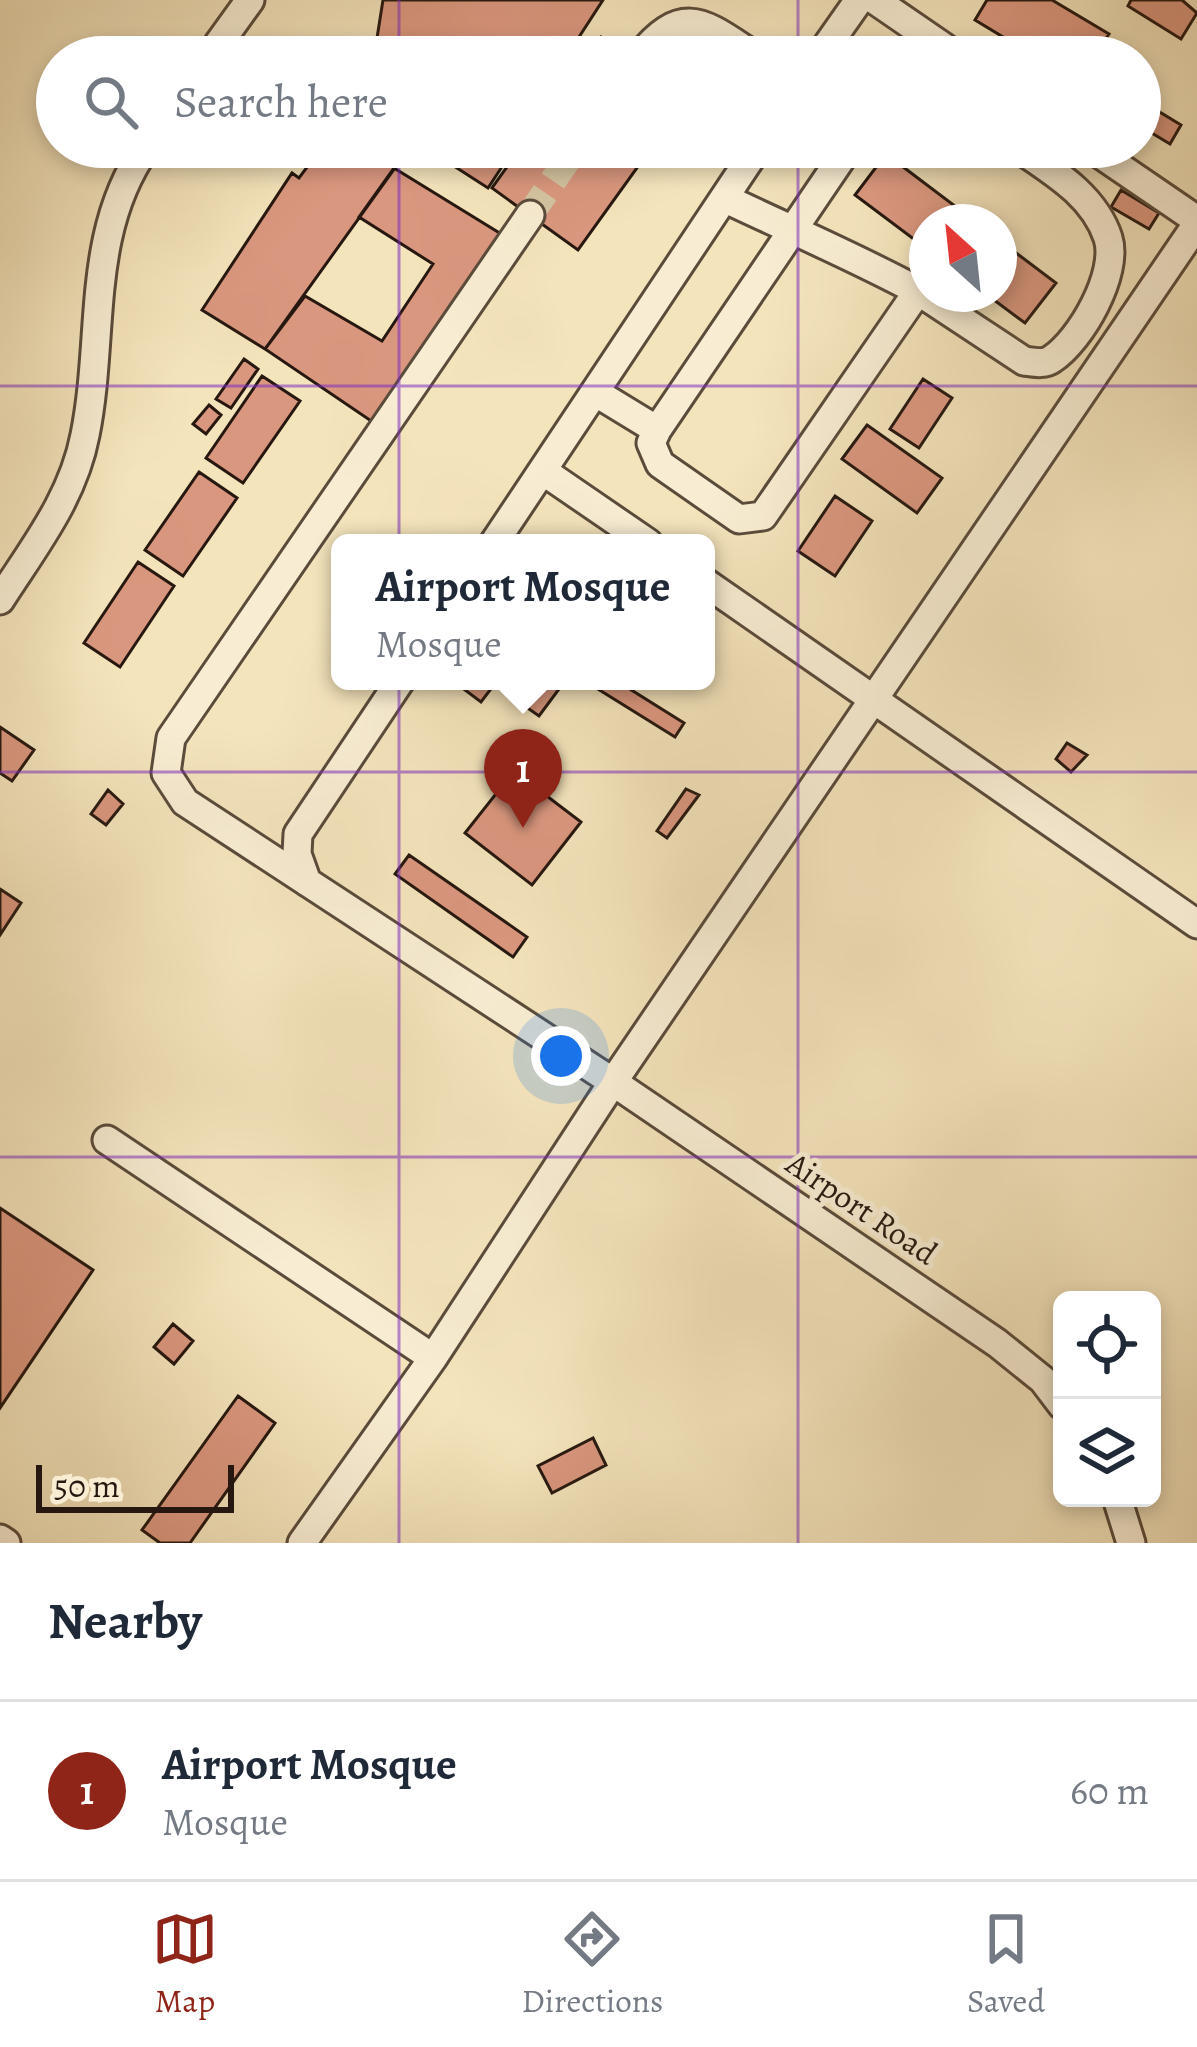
<!DOCTYPE html>
<html lang="en">
<head>
<meta charset="utf-8">
<style>
	body { margin:0; font-family:Alegreya,serif; background:#f2f2f3; color:#1f2937 }
	.controls { position:absolute; right:36px; bottom:36px; display:grid; overflow:hidden; border-radius:18px; box-shadow:0 6px 18px #0003 }
	.controls button { width:108px; height:108px; display:grid; place-items:center; padding:0; border:0; border-bottom:3px solid #e0e1e3; background:#fff; color:#1f2937; font:60px sans-serif }
	.compass { position:absolute; left:909px; top:204px; width:108px; height:108px; border-radius:50%; background:#fff; box-shadow:0 6px 18px #0003; rotate:333deg }
	.scale { position:absolute; left:36px; bottom:30px; width:198px; box-sizing:border-box; padding-left:12px; border:6px solid #261810; border-top:0; font-size:33px; line-height:42px; white-space:nowrap; color:#261810; -webkit-text-stroke:9px #f8edd3; paint-order:stroke }
	.you { position:absolute; left:561px; top:1056px; width:42px; height:42px; margin:-30px; border:9px solid #fff; border-radius:50%; background:#1a73e8; box-shadow:0 0 0 18px #1a73e833 }
	.badge { display:grid; place-items:center; width:78px; height:78px; border-radius:50%; background:#8f2418; color:#fff; font-size:39px; font-weight:700 }
	.pin { position:absolute; translate:-50% -99px; filter:drop-shadow(0 3px 6px #0008) }
	.pin::after { content:''; position:absolute; top:63px; width:42px; height:36px; background:inherit; clip-path:polygon(0 0,100% 0,50% 100%) }
	.popup { position:absolute; left:331px; top:534px; width:384px; height:156px; box-sizing:border-box; display:grid; place-content:center; border-radius:18px; background:#fff; filter:drop-shadow(0 3px 9px #0005); font-size:39px; white-space:nowrap; color:#747a83 }
	.popup b { font-size:45px; color:#1f2937 }
	.popup::after { content:''; position:absolute; left:50%; top:100%; margin-left:-24px; border:24px solid transparent; border-top-color:#fff }
	.list { margin:0; padding:0; list-style:none }
	h2 { display:flex; justify-content:space-between; align-items:center; height:156px; margin:0; padding:0 48px; font-size:51px }
	h2 small { font-size:39px; font-weight:400; color:#747a83 }
	.list li { display:grid; grid-template-columns:78px 1fr auto; gap:36px; align-items:center; box-sizing:border-box; height:180px; padding:0 48px; border-top:3px solid #e0e1e3 }
	.list b { display:block; font-size:45px; white-space:nowrap }
	.list p { margin:0; font-size:39px; white-space:nowrap; color:#747a83 }
	.list em { font-size:39px; font-style:normal; color:#747a83 }
	.icon { flex:none; width:66px; height:66px; fill:none; stroke:currentColor; stroke-width:2; stroke-linecap:round; stroke-linejoin:round }
	.map { position:relative; flex:none; width:1197px; height:1543px; overflow:hidden }
	.search { position:absolute; background:#fff; box-shadow:0 6px 18px #0003; left:36px; right:36px; top:36px; height:132px; display:flex; align-items:center; gap:30px; box-sizing:border-box; padding:0 42px; border-radius:66px; color:#747a83; font-size:45px }
	.sheet { height:336px; background:#fff }
	nav { display:flex; justify-content:space-around; align-items:center; box-sizing:border-box; height:168px; border-top:3px solid #e0e1e3; background:#fff; font-size:33px; color:#747a83 }
	nav a { display:grid; justify-items:center; gap:6px }
	nav .on { color:#8f2418 }
	.map>svg:first-child { display:block }
</style>
</head>
<body>
<div class="map">
<svg width="1197" height="1543" viewBox="0 0 1197 1543">
	<rect width="100%" height="100%" fill="#f4e4bc"/>
	<filter id="stains"><feTurbulence type="fractalNoise" baseFrequency=".00167" numOctaves="4"/><feColorMatrix values="0 0 0 0 .2 0 0 0 0 .09 0 0 0 0 .02 0 0 0 .5 -.17"/></filter>
	<radialGradient id="worn" r=".72"><stop offset=".6" stop-color="#630" stop-opacity="0"/><stop offset="1" stop-color="#630" stop-opacity=".3"/></radialGradient>
	<path fill="#da977f" stroke="#261810" stroke-width="3" d="M383 0H603L566 57H503L498 52 430 46 431 57H374Z
		M987 0H1052L1109 34 1094 57H1036L975 20Z
		M1131 0H1182L1197 13 1181 39 1128 6Z
		M601 37 629 57H586Z
		M1140 100 1181 125 1170 144 1140 126Z
		M322 147H410L265 349 202 310 292 173 299 178Z
		M436 147H515L488 188 432 152Z
		M521 147H652L578 250 492 188Z
		M886 154 976 222H927V249L855 195Z
		M394 168 506 237 380 427 265 349 305 296 382 341 433 264 359 217Z
		M1121 190 1159 213 1149 229 1111 207Z
		M999 240 1056 283 1025 323 986 294H999Z
		M244 359 258 369 231 408 216 399Z
		M262 376 300 401 243 483 206 458Z
		M923 379 952 398 919 448 890 429Z
		M209 405 221 415 206 434 193 424Z
		M867 425 942 478 917 513 842 459Z
		M199 472 237 498 183 576 145 550Z
		M835 496 872 521 835 576 798 551Z
		M138 562 174 586 120 667 84 643Z
		M465 681H497L481 702 461 687Z
		M534 681H565L539 716 519 702Z
		M585 681H617L684 723 675 737Z
		M0 727 34 750 12 781 0 773Z
		M1067 743 1087 755 1071 772 1056 759Z
		M514 771 581 822 532 885 465 833Z
		M686 789 699 795 667 838 657 831Z
		M108 790 123 804 106 825 91 814Z
		M409 855 527 937 513 957 395 874Z
		M0 889 21 903 0 935Z
		M0 1208 93 1270 0 1408Z
		M173 1324 193 1341 174 1364 154 1347Z
		M238 1396 275 1423 190 1543H160L142 1530Z
		M593 1438 606 1465 552 1493 538 1466Z"/>
	<g fill="none" stroke-linecap="round" stroke-linejoin="round">
		<path stroke="#d5c5a2" stroke-width="27" stroke-dasharray="27 14" stroke-linecap="butt" d="M530 215 576 147"/>
		<g stroke="#5a4b3b" stroke-width="33">
			<path id="minor" d="M875 0 958 57
				M209 57 250 0
				M639 57C684 1 705 24 756 57
				M819 57 859 0
				M1090 147 1197 220
				M724 198C789 229 855 257 918 291L763 516 739 519 660 464 651 443 657 430 849 147
				M530 215 171 738 166 773 185 802 613 1082 997 1343 1043 1380 1062 1405
				M918 291 1024 361C1033 362 1044 365 1052 359 1081 340 1119 273 1108 238 1094 195 1052 171 1017 147
				M598 394 657 430
				M543 471 648 543
				M494 543 758 147
				M706 583 1197 924
				M0 600C34 547 73 498 85 435 105 336 85 234 146 147
				M307 882 297 854 298 834 400 681
				M107 1140 433 1358
				M1117 1498 1131 1543
				M0 1539 6 1543
				M302 1543 433 1358 613 1082 1197 224"/>
		</g>
		<use href="#minor" stroke="#f8edd3" stroke-width="27"/>
	</g>
	<path fill="none" stroke="#7b2cbf" stroke-width="3" stroke-opacity="0.55" d="M399 0V57M798 0V57M399 147V1543M798 147V1543M0 386H1197M0 772H1197M0 1157H1197"/>
	<g text-anchor="middle" dominant-baseline="central" stroke-width="10" stroke-linejoin="round" paint-order="stroke">
		<g font-size="33" fill="#261810" stroke="#f8edd3">
			<text transform="translate(862 1208) rotate(34)">Airport Road</text>
		</g>
	</g>
	<rect width="100%" height="100%" filter="url(#stains)"/>
	<rect width="100%" height="100%" fill="url(#worn)"/>
</svg>
<div class="controls">
<button><svg class="icon" aria-label="locate" viewBox="0 0 24 24"><circle cx="12" cy="12" r="6"/><path d="M12 2v4M12 18v4M2 12h4M18 12h4"/></svg></button>
<button><svg class="icon" aria-label="layers" viewBox="0 0 24 24"><path d="M12 4l9 5-9 5-9-5zM3 14l9 5 9-5"/></svg></button>
</div>
<svg class="compass" viewBox="-18 -18 36 36"><path d="M0-13l5 13h-10z" fill="#e53935"/><path d="M0 13l5-13h-10z" fill="#747a83"/></svg>
<div class="scale">50 m</div>
<div class="you"></div>
<div class="pin badge" style="left:523px;top:828px">1</div>
<div class="popup"><b>Airport Mosque</b>Mosque</div>
<div class="search"><svg class="icon" aria-label="search" viewBox="0 0 24 24"><circle cx="10" cy="10" r="6"/><path d="M15 15l6 6"/></svg>Search here</div>
</div>
<section class="sheet">
<h2>Nearby<small></small></h2>
<ul class="list">
<li><span class="badge">1</span><div><b>Airport Mosque</b><p>Mosque</p></div><em>60 m</em></li>
</ul>
</section>
<nav>
<a class="on"><svg class="icon" aria-label="map" viewBox="0 0 24 24"><path d="M3 6l6-2 6 2 6-2v14l-6 2-6-2-6 2zM9 4v14M15 6v14"/></svg>Map</a>
<a><svg class="icon" aria-label="directions" viewBox="0 0 24 24"><path d="M12 3l9 9-9 9-9-9zM9 14v-3h6M13 9l2 2-2 2"/></svg>Directions</a>
<a><svg class="icon" aria-label="saved" viewBox="0 0 24 24"><path d="M7 4h10v16l-5-4-5 4z"/></svg>Saved</a>
</nav>
</body>
</html>
